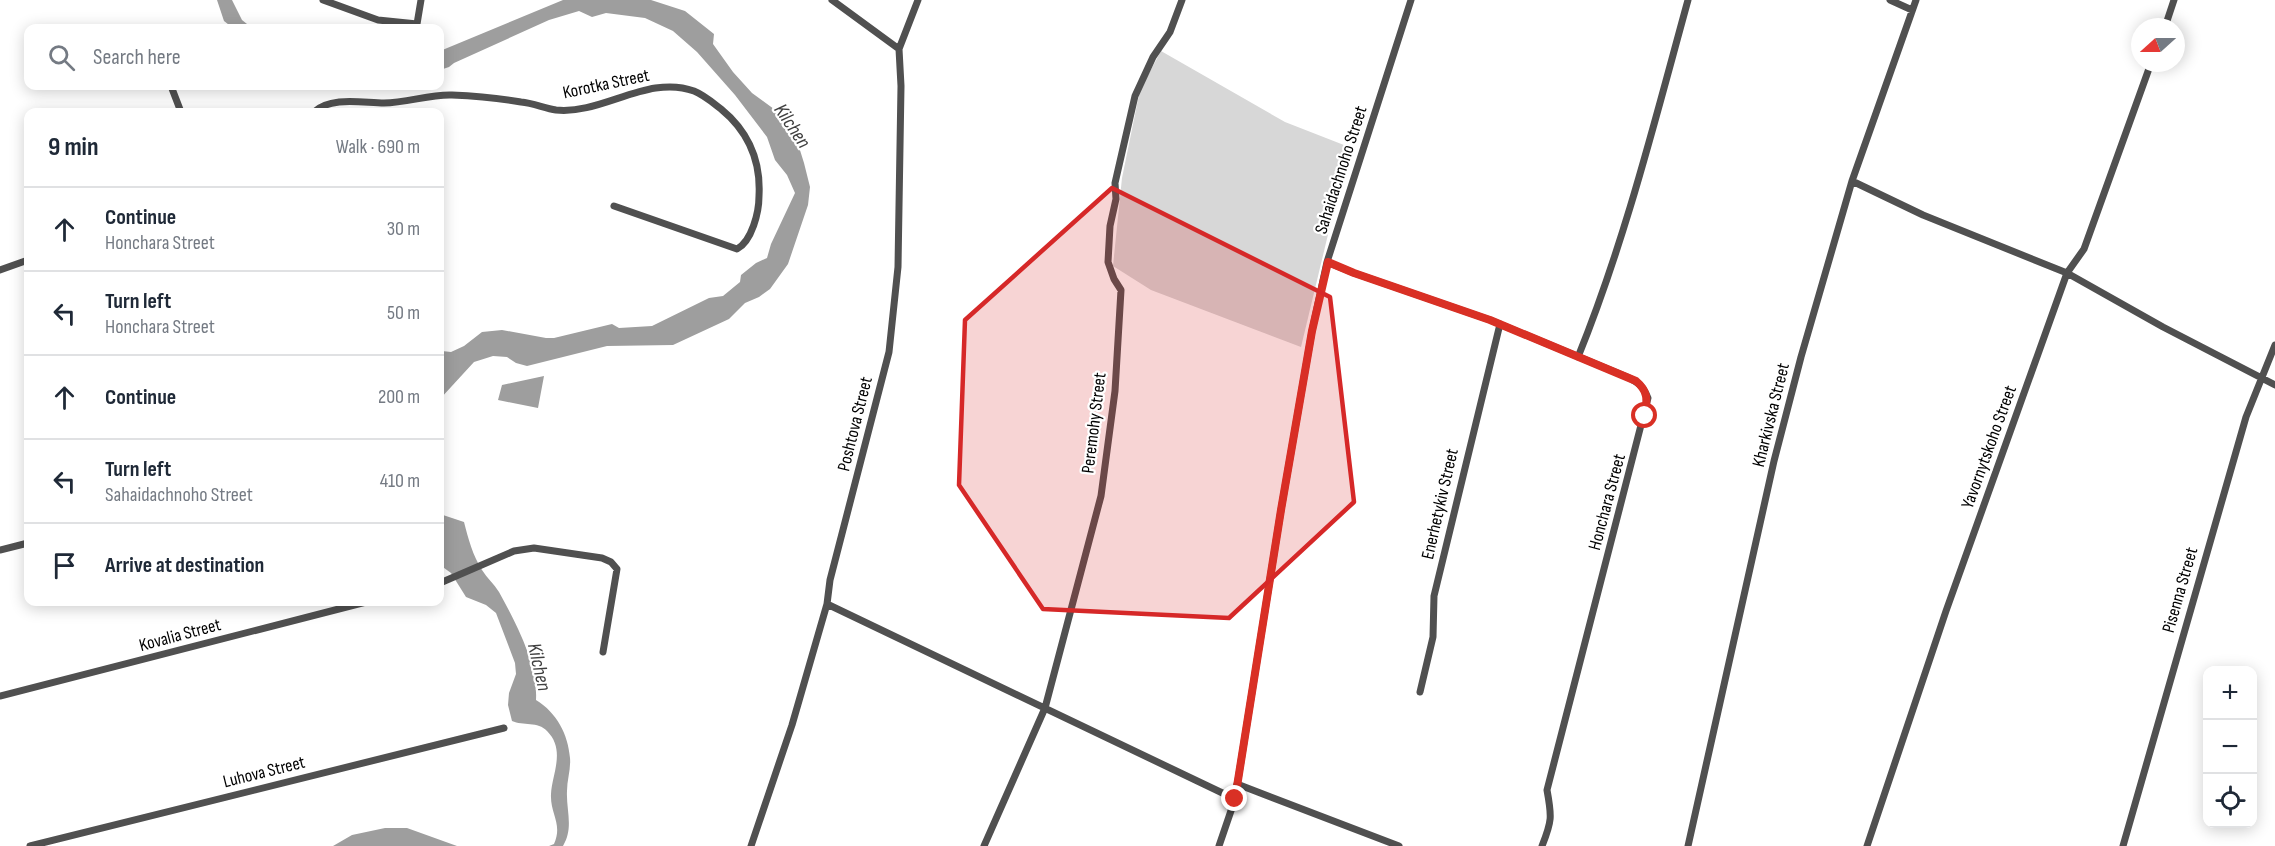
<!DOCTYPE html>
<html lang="en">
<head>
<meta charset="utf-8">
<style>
	body { margin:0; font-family:"Sofia Sans Condensed",sans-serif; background:#f6f6f7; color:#1f2937 }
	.controls { position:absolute; right:18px; bottom:18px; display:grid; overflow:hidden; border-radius:12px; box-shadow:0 3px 15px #0003 }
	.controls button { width:54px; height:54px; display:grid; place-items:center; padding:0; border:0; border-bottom:2px solid #e0e1e3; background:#fff; color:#1f2937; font:30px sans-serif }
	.compass { position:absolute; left:2131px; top:18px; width:54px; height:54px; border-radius:50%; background:#fff; box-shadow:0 3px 15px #0003; rotate:249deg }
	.stop { position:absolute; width:18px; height:18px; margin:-14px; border:4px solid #d93025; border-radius:50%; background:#fff }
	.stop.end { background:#d93025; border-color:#fff; box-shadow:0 2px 6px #0008 }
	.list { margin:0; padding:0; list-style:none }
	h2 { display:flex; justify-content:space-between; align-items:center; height:78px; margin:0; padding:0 24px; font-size:26px }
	h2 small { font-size:20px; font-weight:400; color:#747a83 }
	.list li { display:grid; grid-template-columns:39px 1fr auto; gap:18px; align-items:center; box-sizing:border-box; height:84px; padding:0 24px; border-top:2px solid #e0e1e3 }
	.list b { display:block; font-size:22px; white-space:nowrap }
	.list p { margin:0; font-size:20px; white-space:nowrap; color:#747a83 }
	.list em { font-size:20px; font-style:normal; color:#747a83 }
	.icon { flex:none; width:33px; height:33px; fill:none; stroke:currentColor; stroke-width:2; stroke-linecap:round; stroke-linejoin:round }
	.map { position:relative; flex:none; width:2275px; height:846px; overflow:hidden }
	.search { position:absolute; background:#fff; box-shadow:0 3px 15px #0003; left:24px; top:24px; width:420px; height:66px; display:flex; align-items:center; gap:15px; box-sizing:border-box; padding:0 21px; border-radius:12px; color:#747a83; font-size:22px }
	.panel { position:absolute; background:#fff; box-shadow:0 3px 15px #0003; left:24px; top:108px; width:420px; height:498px; border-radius:12px }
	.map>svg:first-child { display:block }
</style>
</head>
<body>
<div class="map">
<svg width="2275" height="846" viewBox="0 0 2275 846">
	<rect width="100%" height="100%" fill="#fff"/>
	<path fill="#d7d7d7" d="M1161 51 1285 122 1349 147 1301 347 1151 290 1113 266 1122 178 1140 90Z"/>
	<path fill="#9e9e9e" d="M217 0H232L242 20 252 28H233L224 21Z
		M563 0H651L685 11 714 34 713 44 733 72 752 93 778 112 799 147 804 163 810 187 808 205 788 264 770 289 759 297 745 303 729 319 673 345 607 346 527 366 516 363 507 357 493 356 474 362 440 399V357L442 351 451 352 464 346 482 332 502 330 546 338H554L612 324 619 328 652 326 709 298 723 296 740 282 741 275 756 263 767 258 771 244 795 193 787 175 775 160 767 137 735 95 697 52 673 31 645 18 606 13 592 17 579 11 549 20 454 63 449 67 440 70V51Z
		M544 376 538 408 498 400 502 385Z
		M440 511 443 515 464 522C468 538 473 556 482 570 487 578 494 584 499 592 516 623 538 664 536 700 557 713 568 734 570 758 571 769 567 780 567 791 566 810 574 828 563 846H549L554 844C563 824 550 814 551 794 552 774 566 750 547 731 538 721 523 726 512 721L508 705 509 693 516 674 515 663 496 613 486 605 466 597 451 573 440 565Z
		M385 828H407L457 846H333L352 835Z"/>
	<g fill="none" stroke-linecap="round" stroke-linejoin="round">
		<path stroke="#505050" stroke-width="7" d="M323 0 378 20 417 24 421 0
			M832 0 899 49
			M1890 0 1912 10
			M2165 27 2174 0
			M171 86 181 112
			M314 112C331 96 363 103 384 103 407 103 430 94 452 95 475 96 498 98 521 102 533 103 544 108 556 110 602 115 648 74 694 91 704 95 712 102 721 109 749 132 761 160 759 196 759 212 752 241 737 249L614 206
			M1852 181 1923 215 2067 273 2163 327 2275 385
			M1327 262 1354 273 1490 320 1627 377C1638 382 1643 386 1648 398L1547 790C1552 817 1552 821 1542 846
			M0 270 28 260
			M1578 357C1625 241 1655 120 1688 0
			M0 550 28 543
			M440 583 514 551 534 548 602 558 611 562 617 569 603 652
			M827 604 1235 799
			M1420 692 1433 637 1434 596 1500 324
			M0 696 366 602
			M1237 784 1399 846
			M30 846 504 728
			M751 846 792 725 827 604 830 580 889 352 898 267 901 86 899 49 918 0
			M984 846 1045 708 1101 496 1115 391 1121 290 1114 279 1108 262 1110 226 1116 199 1115 183 1135 96 1153 57 1170 32 1182 0
			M1219 846 1235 799 1281 510 1312 331 1327 262 1411 0
			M1688 846 1774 461 1801 357 1852 181 1916 0
			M1867 846 1946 611 2067 273 2084 249 2151 63
			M2123 846 2246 417 2275 345"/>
	</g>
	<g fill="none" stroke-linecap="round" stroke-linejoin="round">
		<path stroke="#d93025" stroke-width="8" d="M1235 799 1281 510 1312 331 1328 262 1354 273 1490 320 1636 381C1649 392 1647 400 1645 416"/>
	</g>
	<path fill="#d62828" fill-opacity="0.2" stroke="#d62828" stroke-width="4.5" stroke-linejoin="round" d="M1112 188 1330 297 1354 502 1229 618 1043 609 959 485 965 320Z"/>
	<g text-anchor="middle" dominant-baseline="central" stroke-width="4.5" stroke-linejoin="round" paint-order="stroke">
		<g font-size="18" fill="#000" stroke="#fff">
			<text transform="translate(606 84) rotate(-12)">Korotka Street</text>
			<text transform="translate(1341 170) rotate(-72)">Sahaidachnoho Street</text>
			<text transform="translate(1771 415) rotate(-76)">Kharkivska Street</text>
			<text transform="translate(1094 423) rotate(-83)">Peremohy Street</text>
			<text transform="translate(855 424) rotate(-76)">Poshtova Street</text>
			<text transform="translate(1989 447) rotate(-70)">Yavornytskoho Street</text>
			<text transform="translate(1607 502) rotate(-75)">Honchara Street</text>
			<text transform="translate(1440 504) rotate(-77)">Enerhetykiv Street</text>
			<text transform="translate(2180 590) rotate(-74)">Pisenna Street</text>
			<text transform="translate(180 635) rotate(-15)">Kovalia Street</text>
			<text transform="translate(264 772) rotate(-14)">Luhova Street</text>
		</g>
		<g font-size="20" font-style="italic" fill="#3f3f3f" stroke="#fff">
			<text transform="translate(792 126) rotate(56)">Kilchen</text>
			<text transform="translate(539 667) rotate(77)">Kilchen</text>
		</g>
	</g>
</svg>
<div class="controls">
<button>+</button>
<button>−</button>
<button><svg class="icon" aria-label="locate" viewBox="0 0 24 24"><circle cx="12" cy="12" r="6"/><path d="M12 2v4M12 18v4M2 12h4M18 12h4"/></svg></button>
</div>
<svg class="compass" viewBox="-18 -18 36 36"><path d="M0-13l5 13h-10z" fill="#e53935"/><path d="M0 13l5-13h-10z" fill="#747a83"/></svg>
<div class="stop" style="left:1645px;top:416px"></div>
<div class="stop end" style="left:1235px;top:799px"></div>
<div class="search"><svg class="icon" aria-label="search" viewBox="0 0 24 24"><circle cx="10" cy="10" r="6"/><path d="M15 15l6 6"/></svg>Search here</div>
<section class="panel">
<h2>9 min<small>Walk · 690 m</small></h2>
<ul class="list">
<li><svg class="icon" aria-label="ahead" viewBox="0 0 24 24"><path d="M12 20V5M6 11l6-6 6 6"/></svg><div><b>Continue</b><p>Honchara Street</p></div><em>30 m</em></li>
<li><svg class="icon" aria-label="left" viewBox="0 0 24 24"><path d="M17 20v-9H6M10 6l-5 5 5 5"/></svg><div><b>Turn left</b><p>Honchara Street</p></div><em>50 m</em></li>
<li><svg class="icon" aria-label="ahead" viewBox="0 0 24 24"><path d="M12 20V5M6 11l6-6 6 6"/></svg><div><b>Continue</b></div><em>200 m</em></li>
<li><svg class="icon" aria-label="left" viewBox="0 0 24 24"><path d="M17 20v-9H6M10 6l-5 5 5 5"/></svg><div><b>Turn left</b><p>Sahaidachnoho Street</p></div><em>410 m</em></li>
<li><svg class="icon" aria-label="arrive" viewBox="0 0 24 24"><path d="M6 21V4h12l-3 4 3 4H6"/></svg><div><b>Arrive at destination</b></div></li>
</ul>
</section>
</div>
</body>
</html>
